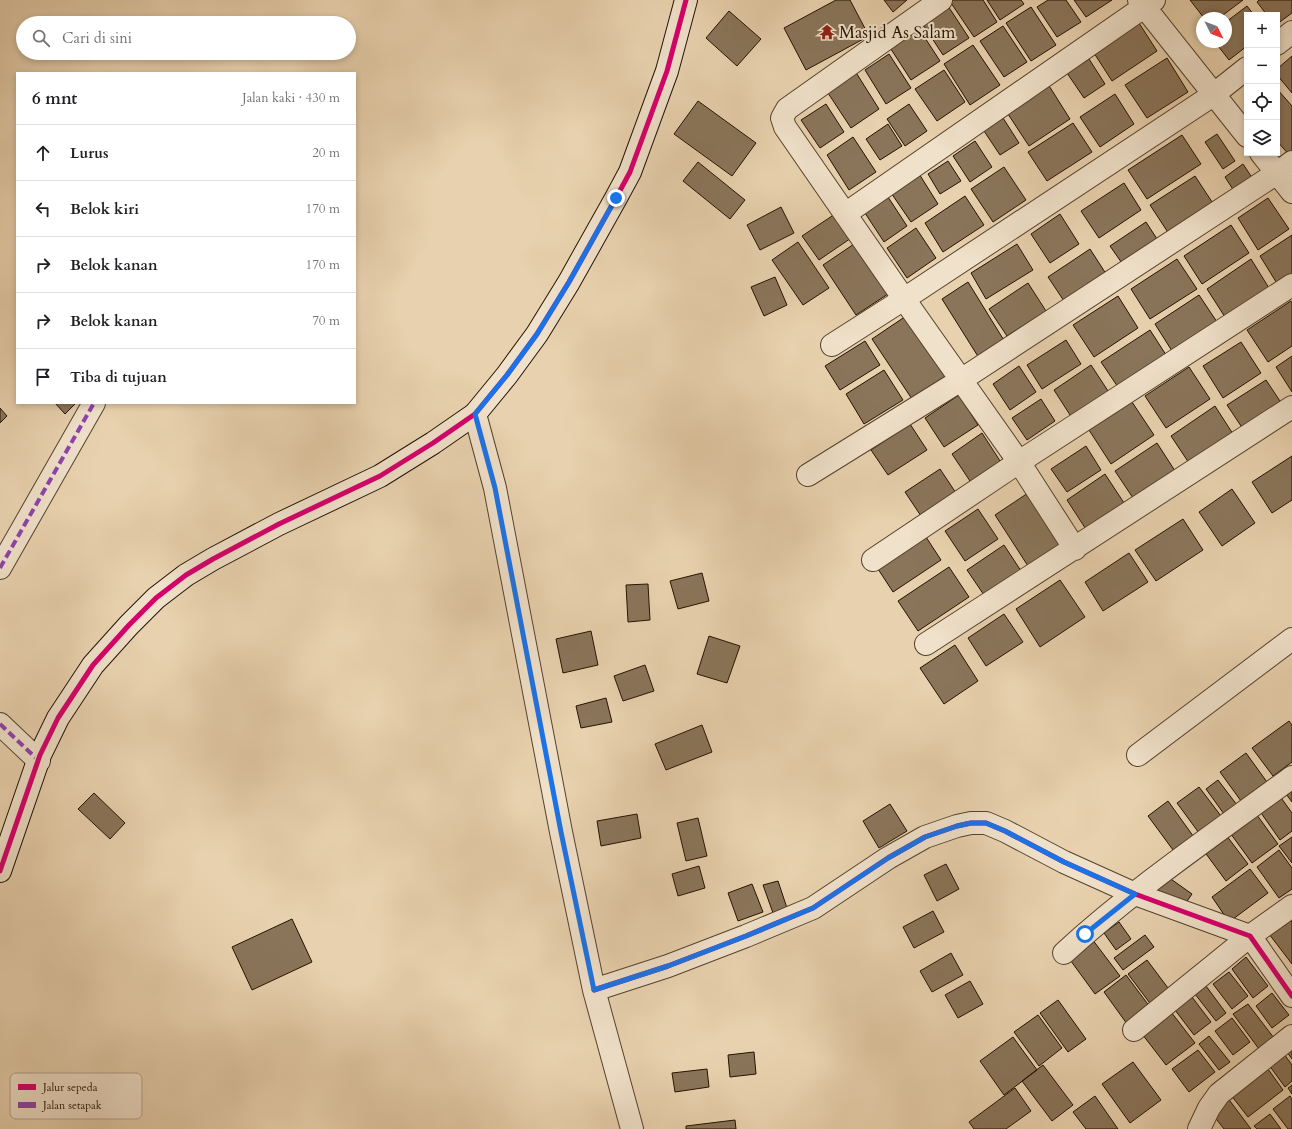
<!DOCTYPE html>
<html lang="id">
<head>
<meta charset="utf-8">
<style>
	body { margin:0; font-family:Cardo,serif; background:#f2f2f2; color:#202124 }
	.controls { position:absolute; right:12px; top:12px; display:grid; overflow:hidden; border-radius:0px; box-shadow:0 2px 6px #0003 }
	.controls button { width:36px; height:36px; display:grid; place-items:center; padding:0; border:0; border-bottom:1px solid #e0e0e0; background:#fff; color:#202124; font:20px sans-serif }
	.compass { position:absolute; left:1196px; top:12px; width:36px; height:36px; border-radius:50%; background:#fff; box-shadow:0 2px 6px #0003; rotate:132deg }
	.stop { position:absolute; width:12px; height:12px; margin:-9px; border:3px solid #1a73e8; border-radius:50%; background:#fff }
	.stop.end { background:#1a73e8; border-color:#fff; box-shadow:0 1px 4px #0008 }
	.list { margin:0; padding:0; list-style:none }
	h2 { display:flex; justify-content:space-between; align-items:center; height:52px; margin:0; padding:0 16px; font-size:17px }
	h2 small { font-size:13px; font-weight:400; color:#757577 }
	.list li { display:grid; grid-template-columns:26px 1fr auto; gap:12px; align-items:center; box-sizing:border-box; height:56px; padding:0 16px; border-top:1px solid #e0e0e0 }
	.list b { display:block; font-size:15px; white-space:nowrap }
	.list em { font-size:13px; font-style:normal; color:#757577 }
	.icon { flex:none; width:22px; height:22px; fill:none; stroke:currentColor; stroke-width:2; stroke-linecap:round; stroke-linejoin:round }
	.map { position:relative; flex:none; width:1292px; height:1129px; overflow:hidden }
	.search { position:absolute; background:#fff; box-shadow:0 2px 6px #0003; left:16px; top:16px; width:340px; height:44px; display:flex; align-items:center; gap:10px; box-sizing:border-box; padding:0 14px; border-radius:22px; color:#757577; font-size:15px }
	.panel { position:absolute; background:#fff; box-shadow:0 2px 6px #0003; left:16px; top:72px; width:340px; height:332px; border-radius:0px }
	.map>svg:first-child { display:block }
</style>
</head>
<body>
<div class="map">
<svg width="1292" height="1129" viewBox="0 0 1292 1129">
	<rect width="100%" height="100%" fill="#e8d1ae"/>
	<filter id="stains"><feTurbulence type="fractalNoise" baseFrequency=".005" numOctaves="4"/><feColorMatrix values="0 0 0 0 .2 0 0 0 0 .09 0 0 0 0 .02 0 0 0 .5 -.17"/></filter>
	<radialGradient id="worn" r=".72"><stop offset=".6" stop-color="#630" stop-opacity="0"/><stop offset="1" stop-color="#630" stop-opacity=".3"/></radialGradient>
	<path fill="#8a755a" stroke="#251200" d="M836 0H850L869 36 806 70 784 28Z
		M884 0H907L893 12Z
		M949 0H983L997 22 974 37Z
		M987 0H1021L1024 4 1000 20Z
		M1048 0H1066L1081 22 1057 37 1037 7Z
		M1074 0H1112L1086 17Z
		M1190 0H1243L1219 18H1204Z
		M1259 0H1292V13L1277 24V15H1267L1257 2Z
		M948 6 969 38 943 55 922 23Z
		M1247 6 1254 15H1247V46L1229 60 1215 42H1226V22Z
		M1031 7 1056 45 1031 61 1006 23Z
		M729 11 761 39 737 66 706 38Z
		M1139 23 1157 51 1112 81 1094 53Z
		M916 24 940 61 911 80 887 43Z
		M1003 26 1027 62 1004 77 980 41Z
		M973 45 1000 85 970 105 944 64Z
		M889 54 911 88 886 104 865 70Z
		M1292 56V93L1277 75V69Z
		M1167 58 1188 92 1147 118 1125 85Z
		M1089 59 1105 84 1084 98 1067 73Z
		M944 70 965 102 937 121 915 89Z
		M855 71 879 109 851 128 826 90Z
		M1046 81 1070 119 1029 146 1004 108Z
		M1277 89 1292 106V155L1290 156 1277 141Z
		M1115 94 1134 124 1100 147 1080 117Z
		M698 101 756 143 732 176 674 134Z
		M826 104 844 132 820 148 801 120Z
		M909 104 927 131 905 146 887 119Z
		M1003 118 1019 143 1000 155 984 131Z
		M1073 123 1092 152 1047 181 1028 152Z
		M888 124 902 146 880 160 866 139Z
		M1217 134 1235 161 1223 169 1205 142Z
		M1182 135 1201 164 1147 199 1128 170Z
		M853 137 876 172 849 190 827 155Z
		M975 141 992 167 970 182 953 156Z
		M948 161 961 181 940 194 928 174Z
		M698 162 745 200 730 219 683 181Z
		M1243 164 1253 179 1234 191 1225 177Z
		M1004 167 1026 200 993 222 971 189Z
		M916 169 938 204 911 222 887 187Z
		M1195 176 1216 208 1171 237 1150 205Z
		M1124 183 1141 210 1099 238 1081 211Z
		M965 196 984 225 943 252 925 223Z
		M888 197 907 226 884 242 865 213Z
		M1268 198 1289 229 1258 250 1238 218Z
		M781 207 794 233 760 250 747 225Z
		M841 210 857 234 819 260 802 236Z
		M1060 214 1079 244 1050 263 1031 234Z
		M1146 222 1159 242 1124 266 1110 246Z
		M1231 225 1249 253 1202 284 1184 256Z
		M916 228 936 258 907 278 887 248Z
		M1292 235V276L1278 285 1260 256Z
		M798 242 829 288 803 305 772 260Z
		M857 242 891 292 856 315 823 265Z
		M1017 244 1033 270 986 299 971 273Z
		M1090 249 1110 280 1068 307 1048 277Z
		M1177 259 1197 289 1150 319 1131 289Z
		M1251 259 1269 288 1225 317 1207 289Z
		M775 277 787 305 764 316 751 287Z
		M968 282 1005 342 979 358 942 299Z
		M1028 283 1046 311 1007 336 989 309Z
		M1199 295 1217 322 1172 351 1155 324Z
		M1118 296 1138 328 1094 357 1073 325Z
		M1291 301 1292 303V346L1268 362 1247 330Z
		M909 314 949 374 912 399 872 339Z
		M1150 330 1168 358 1120 390 1101 362Z
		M1066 340 1081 364 1042 389 1027 365Z
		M865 341 880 365 840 390 825 366Z
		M1241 342 1261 373 1223 398 1203 366Z
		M1292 356V392L1276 367Z
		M1091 365 1110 394 1072 418 1054 390Z
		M1019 366 1036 392 1010 410 993 384Z
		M1189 367 1210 399 1166 428 1145 396Z
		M884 370 903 400 864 424 846 394Z
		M1266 380 1282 404 1243 429 1227 405Z
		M959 395 978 425 944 447 925 418Z
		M1041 399 1055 421 1027 440 1012 418Z
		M1132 402 1154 435 1111 464 1089 430Z
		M55 403H76L65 414Z
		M1215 406 1233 434 1189 463 1171 436Z
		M0 408 7 416 0 423Z
		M910 424 927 450 888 475 871 450Z
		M982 433 1004 467 974 487 952 454Z
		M1157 443 1177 474 1135 501 1115 471Z
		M1086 446 1101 470 1067 492 1051 469Z
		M1292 456V500L1272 513 1252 482Z
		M940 469 958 496 923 519 905 492Z
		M1105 474 1128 509 1089 534 1067 500Z
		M1232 489 1255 523 1222 546 1199 512Z
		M1028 493 1061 544 1028 566 995 515Z
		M978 509 998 539 965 561 945 531Z
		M1183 519 1203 550 1156 581 1135 550Z
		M926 537 941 560 893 592 878 569Z
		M1004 545 1023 574 986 598 967 570Z
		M1129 553 1148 582 1103 611 1085 582Z
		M949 567 969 597 918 631 898 601Z
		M702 573 709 601 678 609 670 581Z
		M1060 580 1085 617 1040 647 1016 609Z
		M648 584 650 620 628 622 626 585Z
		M1004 614 1023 642 986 666 968 638Z
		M591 631 598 665 563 673 556 639Z
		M709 636 740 646 727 683 697 674Z
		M955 645 978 681 944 704 920 668Z
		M645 665 654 691 623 701 614 676Z
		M606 698 612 722 581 728 576 706Z
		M1289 721 1292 725V762L1273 776 1252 748Z
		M702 725 712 752 666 770 655 744Z
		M1246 753 1267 782 1241 801 1220 772Z
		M1218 780 1237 805 1224 814 1206 789Z
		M1292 783V802L1283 790Z
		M1199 787 1221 816 1199 833 1177 803Z
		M94 793 125 823 110 839 78 809Z
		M1279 795 1292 813V831L1280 840 1259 810Z
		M1168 801 1196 840 1176 854 1148 816Z
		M890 804 907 831 879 848 863 821Z
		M1254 811 1278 844 1252 863 1228 830Z
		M637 814 641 838 601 846 597 821Z
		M698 818 707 856 686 861 677 823Z
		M1223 831 1248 864 1226 881 1201 847Z
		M1292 837V863L1279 846Z
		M1279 850 1292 868V889L1279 898 1257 867Z
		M946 864 959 889 937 901 924 875Z
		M699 866 705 888 678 896 672 874Z
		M1250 869 1268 893 1229 922 1212 897Z
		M1168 877 1192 894 1183 907 1158 890Z
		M778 881 787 908 773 913 763 885Z
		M752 884 763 912 738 921 728 893Z
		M933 911 944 932 914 948 903 927Z
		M292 919 312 962 252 990 232 947Z
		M1289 919 1292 922V964L1269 934Z
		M1119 922 1131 939 1116 950 1104 933Z
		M1145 935 1154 947 1123 970 1114 958Z
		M1092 939 1120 976 1095 994 1068 957Z
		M951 953 963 975 932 992 920 971Z
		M1246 957 1268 986 1253 998 1232 969Z
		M1147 960 1171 992 1152 1006 1128 974Z
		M1229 972 1248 996 1232 1009 1213 984Z
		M1126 975 1153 1011 1130 1028 1104 992Z
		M970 981 983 1004 958 1018 945 995Z
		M1206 986 1226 1013 1216 1021 1195 994Z
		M1272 993 1289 1015 1272 1028 1256 1006Z
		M1192 997 1211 1022 1194 1035 1175 1010Z
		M1058 1000 1086 1039 1068 1052 1040 1013Z
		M1248 1004 1274 1038 1259 1049 1233 1014Z
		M1168 1008 1195 1043 1166 1065 1139 1030Z
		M1038 1015 1062 1048 1039 1066 1014 1032Z
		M1232 1018 1250 1042 1233 1055 1215 1031Z
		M1209 1036 1230 1062 1219 1070 1199 1044Z
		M1013 1037 1037 1070 1004 1095 980 1061Z
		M1292 1042V1059L1284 1048Z
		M1198 1050 1215 1072 1189 1092 1172 1069Z
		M1281 1050 1292 1065V1081L1285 1087 1266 1061Z
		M754 1052 756 1074 730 1077 728 1055Z
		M1133 1062 1161 1100 1130 1123 1102 1084Z
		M1263 1062 1283 1090 1248 1117 1227 1090Z
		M1043 1065 1073 1105 1052 1121 1022 1081Z
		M707 1069 709 1087 675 1092 672 1073Z
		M1292 1085V1094L1288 1088Z
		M1015 1088 1031 1111 1006 1129H974L969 1122Z
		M1095 1096 1118 1129H1086L1073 1112Z
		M1290 1096 1292 1099V1129H1288L1273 1109Z
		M1227 1097 1251 1129H1224L1210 1111Z
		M1270 1114 1281 1129H1257L1254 1126Z
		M735 1120 736 1129H686V1126Z"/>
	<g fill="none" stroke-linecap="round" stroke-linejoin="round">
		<g stroke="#56422c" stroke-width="24">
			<path id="street" d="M941 0 787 109 782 118 785 127 904 299 1019 462 1075 549
				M1139 0 1247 136
				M1277 44 1292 32
				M1261 153 1292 192
				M845 214 1154 0
				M832 345 904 299 1213 95 1247 68
				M475 414 495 488 561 832 594 990 632 1129
				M808 475 961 380 1277 173 1292 162
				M873 560 1019 462 1292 285
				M0 568 94 403
				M926 644 1292 407
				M0 724 39 761
				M1138 755 1292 639
				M1064 953C1135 888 1215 834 1292 777
				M594 990 668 966 746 936 813 908 888 858 925 837 957 826 971 823H986L1005 831 1064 862 1135 894 1250 936 1292 996
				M1134 1030 1250 936 1292 906
				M1199 1129 1209 1108 1219 1094 1292 1036"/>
		</g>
		<g stroke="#251200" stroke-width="24">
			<path id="secondary" d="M0 871 40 755 58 718 93 665 129 625 156 598 186 575 213 559 279 524 380 476 433 443 475 414 507 375 537 334 569 282 616 198 630 172 667 71 686 0"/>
		</g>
		<use href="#street" stroke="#f0e1ca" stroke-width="22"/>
		<use href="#secondary" stroke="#f0e1ca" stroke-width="22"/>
		<path stroke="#8e44ad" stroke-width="4" stroke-dasharray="8 4" stroke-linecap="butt" d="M0 568 94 403
			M0 724 39 761"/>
		<g stroke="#f0e1ca" stroke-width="8">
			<path id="cycleway" d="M0 871 40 755 58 718 93 665 129 625 156 598 186 575 213 559 279 524 380 476 433 443 475 414 507 375 537 334 569 282 616 198 630 172 667 71 686 0
				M594 990 668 966 746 936 813 908 888 858 925 837 957 826 971 823H986L1005 831 1064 862 1135 894 1250 936 1292 996"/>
		</g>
		<use href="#cycleway" stroke="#d6006c" stroke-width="5"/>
	</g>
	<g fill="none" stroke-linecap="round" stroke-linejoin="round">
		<path stroke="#1a73e8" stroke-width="5" d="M616 198 569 282 537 334 507 375 475 414 495 488 561 832 594 990 668 966 746 936 813 908 888 858 925 837 957 826 971 823H986L1005 831 1064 862 1135 894 1085 934"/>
	</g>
	<defs>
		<g id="temple-bare" transform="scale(1.2)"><path d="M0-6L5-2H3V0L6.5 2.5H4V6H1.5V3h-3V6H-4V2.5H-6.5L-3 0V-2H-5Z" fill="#8f2418" stroke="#f0e1ca" stroke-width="2.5" paint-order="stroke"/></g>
	</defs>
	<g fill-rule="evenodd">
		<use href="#temple-bare" x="827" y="32"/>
	</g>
	<g text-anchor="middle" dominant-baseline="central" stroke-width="4" stroke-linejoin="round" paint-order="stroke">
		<g font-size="17" fill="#251200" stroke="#f0e1ca" text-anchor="start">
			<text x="839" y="32">Masjid As Salam</text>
		</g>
	</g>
	<rect x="10" y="1073" width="132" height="46" rx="6" fill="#f0e1ca" stroke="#b3a38d" stroke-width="1"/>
	<rect x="18" y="1084" width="18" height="6" fill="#d6006c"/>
	<rect x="18" y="1102" width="18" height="6" fill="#8e44ad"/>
	<g font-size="11" fill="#251200">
		<text x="43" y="1091">Jalur sepeda</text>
		<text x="43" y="1109">Jalan setapak</text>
	</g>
	<rect width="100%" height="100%" filter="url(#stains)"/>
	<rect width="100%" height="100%" fill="url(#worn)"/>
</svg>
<div class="controls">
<button>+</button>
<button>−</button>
<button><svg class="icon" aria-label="locate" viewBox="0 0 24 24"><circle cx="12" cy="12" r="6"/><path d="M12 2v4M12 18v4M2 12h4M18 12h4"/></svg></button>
<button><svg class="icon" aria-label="layers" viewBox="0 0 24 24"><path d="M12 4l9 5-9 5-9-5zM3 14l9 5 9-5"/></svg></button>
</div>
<svg class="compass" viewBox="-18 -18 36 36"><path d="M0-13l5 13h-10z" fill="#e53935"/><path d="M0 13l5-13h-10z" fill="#757577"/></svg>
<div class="stop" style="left:1085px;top:934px"></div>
<div class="stop end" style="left:616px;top:198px"></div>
<div class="search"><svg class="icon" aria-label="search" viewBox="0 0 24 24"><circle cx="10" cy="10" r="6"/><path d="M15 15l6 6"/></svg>Cari di sini</div>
<section class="panel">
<h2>6 mnt<small>Jalan kaki · 430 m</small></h2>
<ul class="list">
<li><svg class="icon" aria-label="ahead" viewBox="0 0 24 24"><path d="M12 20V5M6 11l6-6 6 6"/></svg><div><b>Lurus</b></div><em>20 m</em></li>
<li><svg class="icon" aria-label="left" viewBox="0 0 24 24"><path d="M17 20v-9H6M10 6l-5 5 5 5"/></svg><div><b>Belok kiri</b></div><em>170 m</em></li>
<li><svg class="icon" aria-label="right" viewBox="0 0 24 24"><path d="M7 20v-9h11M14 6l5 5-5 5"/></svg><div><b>Belok kanan</b></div><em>170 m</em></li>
<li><svg class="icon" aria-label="right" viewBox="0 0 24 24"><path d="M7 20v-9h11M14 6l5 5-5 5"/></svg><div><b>Belok kanan</b></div><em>70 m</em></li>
<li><svg class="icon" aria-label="arrive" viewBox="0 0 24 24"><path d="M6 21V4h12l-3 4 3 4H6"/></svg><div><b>Tiba di tujuan</b></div></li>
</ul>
</section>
</div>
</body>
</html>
